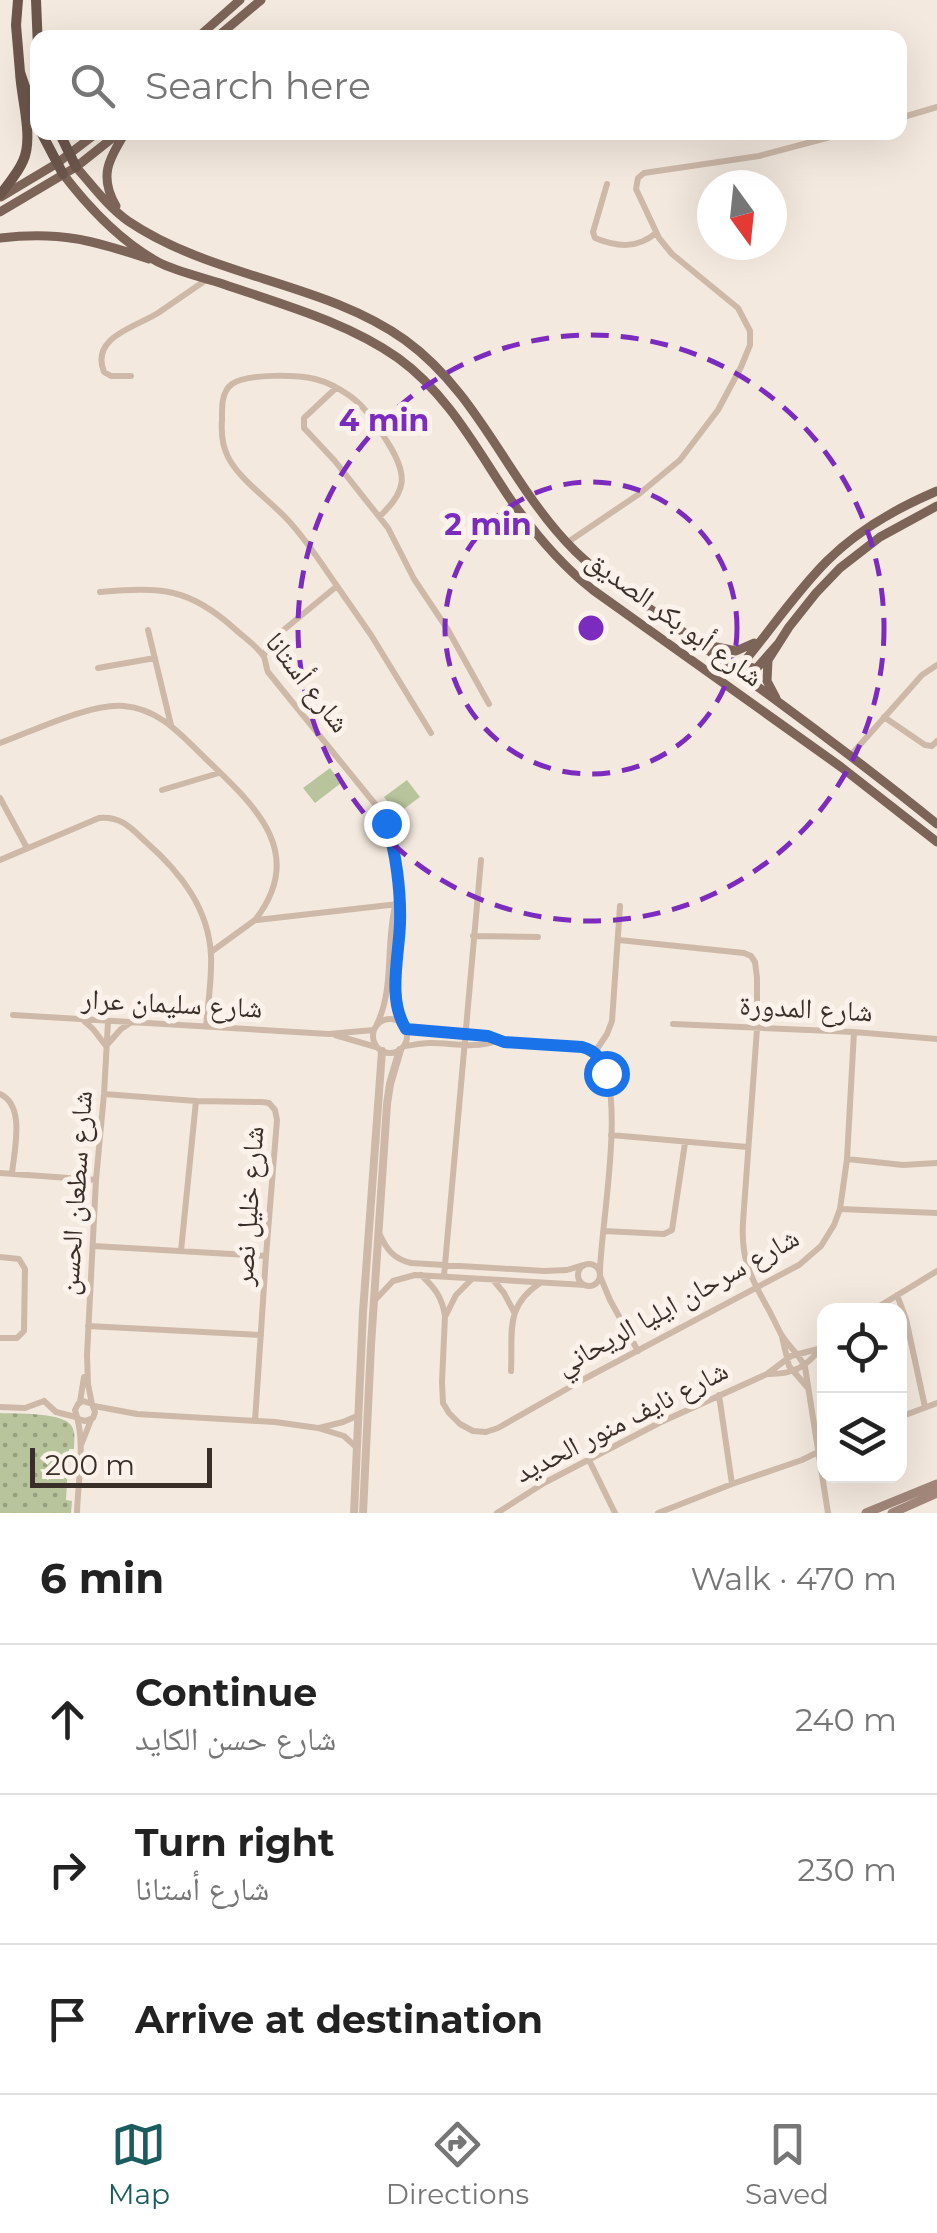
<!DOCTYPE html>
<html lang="en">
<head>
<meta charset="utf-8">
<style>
	body { margin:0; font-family:Montserrat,"Noto Naskh Arabic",sans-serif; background:#f2f2f2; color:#222 }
	.controls { position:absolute; right:30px; bottom:30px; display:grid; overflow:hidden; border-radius:20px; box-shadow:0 10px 40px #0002 }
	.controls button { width:90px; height:90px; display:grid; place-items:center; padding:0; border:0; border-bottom:2px solid #e0e0e0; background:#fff; color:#222; font:50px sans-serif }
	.compass { position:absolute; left:697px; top:170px; width:90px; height:90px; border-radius:50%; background:#fff; box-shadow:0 10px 40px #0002; rotate:165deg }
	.scale { position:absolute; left:30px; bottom:25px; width:182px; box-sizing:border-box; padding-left:10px; border:5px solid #3a2e29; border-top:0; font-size:28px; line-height:35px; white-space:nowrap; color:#3a2e29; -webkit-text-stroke:8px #fbf3eb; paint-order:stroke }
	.stop { position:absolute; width:30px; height:30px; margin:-22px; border:8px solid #1a73e8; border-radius:50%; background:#fff }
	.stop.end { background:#1a73e8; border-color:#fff; box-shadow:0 2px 10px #0008 }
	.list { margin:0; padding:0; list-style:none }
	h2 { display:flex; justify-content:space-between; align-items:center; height:130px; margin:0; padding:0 40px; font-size:42px }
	h2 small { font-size:32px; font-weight:400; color:#767676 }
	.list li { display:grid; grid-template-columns:65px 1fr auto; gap:30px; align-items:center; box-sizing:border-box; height:150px; padding:0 40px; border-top:2px solid #e0e0e0 }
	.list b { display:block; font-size:38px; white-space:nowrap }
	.list p { margin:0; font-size:32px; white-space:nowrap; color:#767676 }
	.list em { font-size:32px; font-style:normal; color:#767676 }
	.icon { flex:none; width:55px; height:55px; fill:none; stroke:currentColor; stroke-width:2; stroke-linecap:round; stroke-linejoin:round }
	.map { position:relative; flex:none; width:937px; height:1513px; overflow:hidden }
	.search { position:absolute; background:#fff; box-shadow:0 10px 40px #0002; left:30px; right:30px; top:30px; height:110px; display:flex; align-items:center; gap:25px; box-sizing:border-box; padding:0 35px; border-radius:20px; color:#767676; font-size:38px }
	.sheet { height:580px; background:#fff }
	nav { display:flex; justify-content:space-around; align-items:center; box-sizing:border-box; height:140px; border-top:2px solid #e0e0e0; background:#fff; font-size:28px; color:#767676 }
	nav a { display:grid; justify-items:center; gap:5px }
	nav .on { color:#1b5c5f }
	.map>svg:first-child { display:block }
</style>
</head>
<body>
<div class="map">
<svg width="937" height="1513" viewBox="0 0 937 1513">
	<defs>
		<pattern id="park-dots" width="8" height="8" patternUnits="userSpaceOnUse" patternTransform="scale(2.5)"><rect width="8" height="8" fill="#b8c59c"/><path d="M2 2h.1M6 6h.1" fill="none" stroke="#97a07f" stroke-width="1.8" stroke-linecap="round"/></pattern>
	</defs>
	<rect width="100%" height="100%" fill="#f4e9de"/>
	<path fill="#b8c59c" d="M330 768 341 783 315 803 303 788Z
		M407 780 420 797 397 814 384 797Z"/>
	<path fill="url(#park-dots)" d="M0 1413C16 1414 61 1412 71 1425 76 1432 74 1441 74 1449H69L66 1500 72 1501 71 1513H0Z"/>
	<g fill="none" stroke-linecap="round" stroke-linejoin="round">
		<path stroke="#ceb9a9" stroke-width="6" d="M900 118 937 107
			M607 184 593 232 595 238C617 247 637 249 656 233
			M131 376H111L104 372C90 337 136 327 158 313 174 302 190 291 206 280
			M336 388 304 418V428L334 460 388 528 414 579 448 630 489 704
			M568 542 639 494 680 460 718 410 741 367 750 345V331L738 308 672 254 659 238 636 189 638 178 644 173 759 156 849 132
			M337 586C321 563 306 539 286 518 269 500 239 479 228 457 222 445 221 433 222 420 222 408 221 392 232 384 247 373 298 375 315 379 327 382 340 389 350 396 367 408 377 426 388 443 408 475 407 491 380 516
			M100 592C161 587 189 587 236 630 245 638 259 648 264 657 266 662 266 668 268 672L379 809C411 860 395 952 396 1011L402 1023
			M148 630 171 725
			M264 655 269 642 337 586 371 635 431 733
			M98 668 155 658
			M884 717 925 745 932 746 937 741
			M0 743C33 731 90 703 124 706 160 709 182 736 206 759 254 805 308 853 255 920L211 952
			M850 756 922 675 937 665
			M162 790 219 773
			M0 798 27 848
			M0 860 99 818C121 816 131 828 146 842 180 872 209 908 211 956 212 979 208 1003 206 1027
			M257 920 398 904
			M473 936 538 937
			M619 940 744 953 751 956 755 962 757 978V1029L743 1222C741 1258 749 1274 766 1305 772 1315 776 1325 781 1334 788 1346 799 1354 805 1367L828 1513
			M13 1015 329 1034 373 1030
			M373 1036a17 17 0 1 1 34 0a17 17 0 1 1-34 0Z
			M84 1021 93 1029 106 1046 121 1029 130 1023
			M377 1024C395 987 385 942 396 902
			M673 1024 854 1032 937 1039
			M406 1029 488 1036 504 1042 582 1047C589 1049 591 1048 596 1053 629 1086 600 1227 600 1273
			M335 1035 376 1047
			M405 1046C413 1045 422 1043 430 1043 452 1043 475 1049 496 1041
			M595 1052 607 1034 612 1021 620 906
			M0 1094C26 1106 14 1150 12 1174
			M104 1094 196 1101 262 1102 269 1103 275 1110 277 1120 266 1256 255 1421
			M611 1135 747 1147
			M847 1159 903 1165 937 1163
			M0 1173 96 1180
			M840 1209 937 1213
			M604 1231 664 1234 672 1230 685 1143
			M380 1235C387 1250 394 1259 411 1263L544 1271 567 1270 583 1265
			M94 1246 266 1256
			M181 1251 196 1101
			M0 1257 19 1259 25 1269 24 1331 17 1338H0
			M578 1275a11 11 0 1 1 22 0a11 11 0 1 1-22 0Z
			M421 1275C435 1288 442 1297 445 1316L442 1382 443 1403 449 1413 460 1424 473 1431 486 1432 498 1428 586 1378 799 1265 821 1246 834 1225 840 1209 847 1159 854 1032
			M444 1276 481 860
			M600 1276 610 1300 638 1351
			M494 1281 504 1293 514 1312
			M897 1295 906 1319 925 1407
			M376 1299 393 1281 415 1275 585 1285
			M873 1310 937 1271
			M446 1315 456 1295 472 1279
			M88 1326 261 1335
			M782 1337 789 1366 807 1387
			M511 1371C513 1332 504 1307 540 1283
			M769 1374C794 1374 806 1367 821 1348
			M719 1395 732 1484
			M44 1401 56 1412 76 1417
			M80 1402 84 1377
			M92 1404 88 1384 87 1355 96 1180 104 1094 108 1022
			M94 1406 137 1414 275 1422 318 1428 344 1436 356 1447
			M0 1407 25 1408 44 1401
			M900 1417 937 1403
			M319 1428 343 1422 357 1416
			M81 1445 91 1420
			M589 1460 615 1513
			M77 1513C78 1479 86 1442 75 1410L78 1404 83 1401 92 1404 95 1412 93 1418 85 1421 78 1419
			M497 1513 544 1483 659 1423 767 1374 791 1356 822 1348
			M658 1513 732 1484 802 1460 824 1449"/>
		<path stroke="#ceb9a9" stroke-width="8" d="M354 1513 363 1312 382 1051
			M363 1513 371 1345 387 1104 390 1084 400 1050"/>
		<path stroke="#a2877a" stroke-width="9" d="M866 1513 937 1484
			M892 1513 937 1493"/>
		<path stroke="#7d6459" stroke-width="9" d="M197 38 240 0
			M216 38 261 0
			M76 167C92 185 108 207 128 221 212 278 324 282 405 340 481 395 510 487 575 551 610 585 651 608 690 637 773 698 857 759 937 824
			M63 174C89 208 120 241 158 262 178 272 202 277 223 284 281 304 347 322 398 358 449 395 477 450 511 500 535 534 561 565 593 590L841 767 937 842
			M1 197 56 164 98 132
			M116 206C99 177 108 160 125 133
			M0 212 76 167 120 132
			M0 238C60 231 92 240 149 259
			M778 644 756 669 747 666 748 657C774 625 798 590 827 561 858 530 897 508 937 491
			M707 645 736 651 754 643
			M776 698 767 681 768 660 789 627 816 593 840 568 880 537 937 506"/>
		<path stroke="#6c564c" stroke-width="10" d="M18 0 16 25 20 72 38 125
			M36 0 38 48
			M41 132 63 174
			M59 132 76 167
			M0 195C8 184 18 173 23 161 34 138 21 98 20 72"/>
	</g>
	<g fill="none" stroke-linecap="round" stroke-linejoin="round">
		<path stroke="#1a73e8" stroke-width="12" d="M386 823C396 850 401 893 400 923 399 957 387 999 406 1029L488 1036 504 1042 582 1047C597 1051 601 1059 606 1073"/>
	</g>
	<g fill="none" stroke="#7b2cbf" stroke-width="5" stroke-dasharray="18 12">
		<circle cx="591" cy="628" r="146"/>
		<circle cx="591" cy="628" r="293"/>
	</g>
	<g text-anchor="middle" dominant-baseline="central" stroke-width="10" stroke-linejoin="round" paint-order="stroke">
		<g font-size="28" fill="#3a2e29" stroke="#fbf3eb">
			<text transform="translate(675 618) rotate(36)">شارع أبو بكر الصديق</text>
			<text transform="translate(308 682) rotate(52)">شارع أستانا</text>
			<text transform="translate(172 1003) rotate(3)">شارع سليمان عرار</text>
			<text transform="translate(806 1008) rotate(3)">شارع المدورة</text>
			<text transform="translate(75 1193) rotate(-86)">شارع سطعان الحسن</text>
			<text transform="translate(248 1206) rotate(-86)">شارع خليل نصر</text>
			<text transform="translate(677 1301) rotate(-29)">شارع سرحان ايليا الريحاني</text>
			<text transform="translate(621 1421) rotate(-27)">شارع نايف منور الحديد</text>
		</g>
	</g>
	<circle cx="591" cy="628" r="15" fill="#7b2cbf" stroke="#fbf3eb" stroke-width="5"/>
	<g font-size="30" text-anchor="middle" font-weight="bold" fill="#7b2cbf" stroke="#fbf3eb" stroke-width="10" stroke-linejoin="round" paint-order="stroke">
		<text x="384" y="431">4 min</text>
		<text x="488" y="535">2 min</text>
	</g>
</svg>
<div class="controls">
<button><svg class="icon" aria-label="locate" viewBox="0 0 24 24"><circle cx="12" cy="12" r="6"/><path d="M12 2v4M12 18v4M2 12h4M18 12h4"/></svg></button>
<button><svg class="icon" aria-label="layers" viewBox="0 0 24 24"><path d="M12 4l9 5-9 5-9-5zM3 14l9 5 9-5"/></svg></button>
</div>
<svg class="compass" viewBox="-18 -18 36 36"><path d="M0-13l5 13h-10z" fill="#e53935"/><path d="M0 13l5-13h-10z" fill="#767676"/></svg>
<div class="scale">200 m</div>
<div class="stop" style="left:606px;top:1073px"></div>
<div class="stop end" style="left:386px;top:823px"></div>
<div class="search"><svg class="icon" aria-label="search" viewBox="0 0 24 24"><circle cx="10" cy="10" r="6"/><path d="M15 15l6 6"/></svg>Search here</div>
</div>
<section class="sheet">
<h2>6 min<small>Walk · 470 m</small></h2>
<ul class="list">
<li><svg class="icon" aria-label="ahead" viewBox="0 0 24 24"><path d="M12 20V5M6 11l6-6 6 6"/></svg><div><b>Continue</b><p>شارع حسن الكايد</p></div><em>240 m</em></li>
<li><svg class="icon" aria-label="right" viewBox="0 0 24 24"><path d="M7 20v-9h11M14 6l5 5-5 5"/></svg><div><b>Turn right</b><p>شارع أستانا</p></div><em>230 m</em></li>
<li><svg class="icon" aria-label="arrive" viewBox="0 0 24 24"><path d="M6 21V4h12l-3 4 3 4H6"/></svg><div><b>Arrive at destination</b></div></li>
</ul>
</section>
<nav>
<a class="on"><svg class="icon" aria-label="map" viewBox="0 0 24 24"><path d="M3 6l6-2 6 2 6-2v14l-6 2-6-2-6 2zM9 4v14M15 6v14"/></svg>Map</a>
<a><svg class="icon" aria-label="directions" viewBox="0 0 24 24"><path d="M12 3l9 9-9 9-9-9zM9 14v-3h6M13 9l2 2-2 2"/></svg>Directions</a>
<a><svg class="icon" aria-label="saved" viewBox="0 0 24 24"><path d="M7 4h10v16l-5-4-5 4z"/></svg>Saved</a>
</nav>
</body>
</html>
